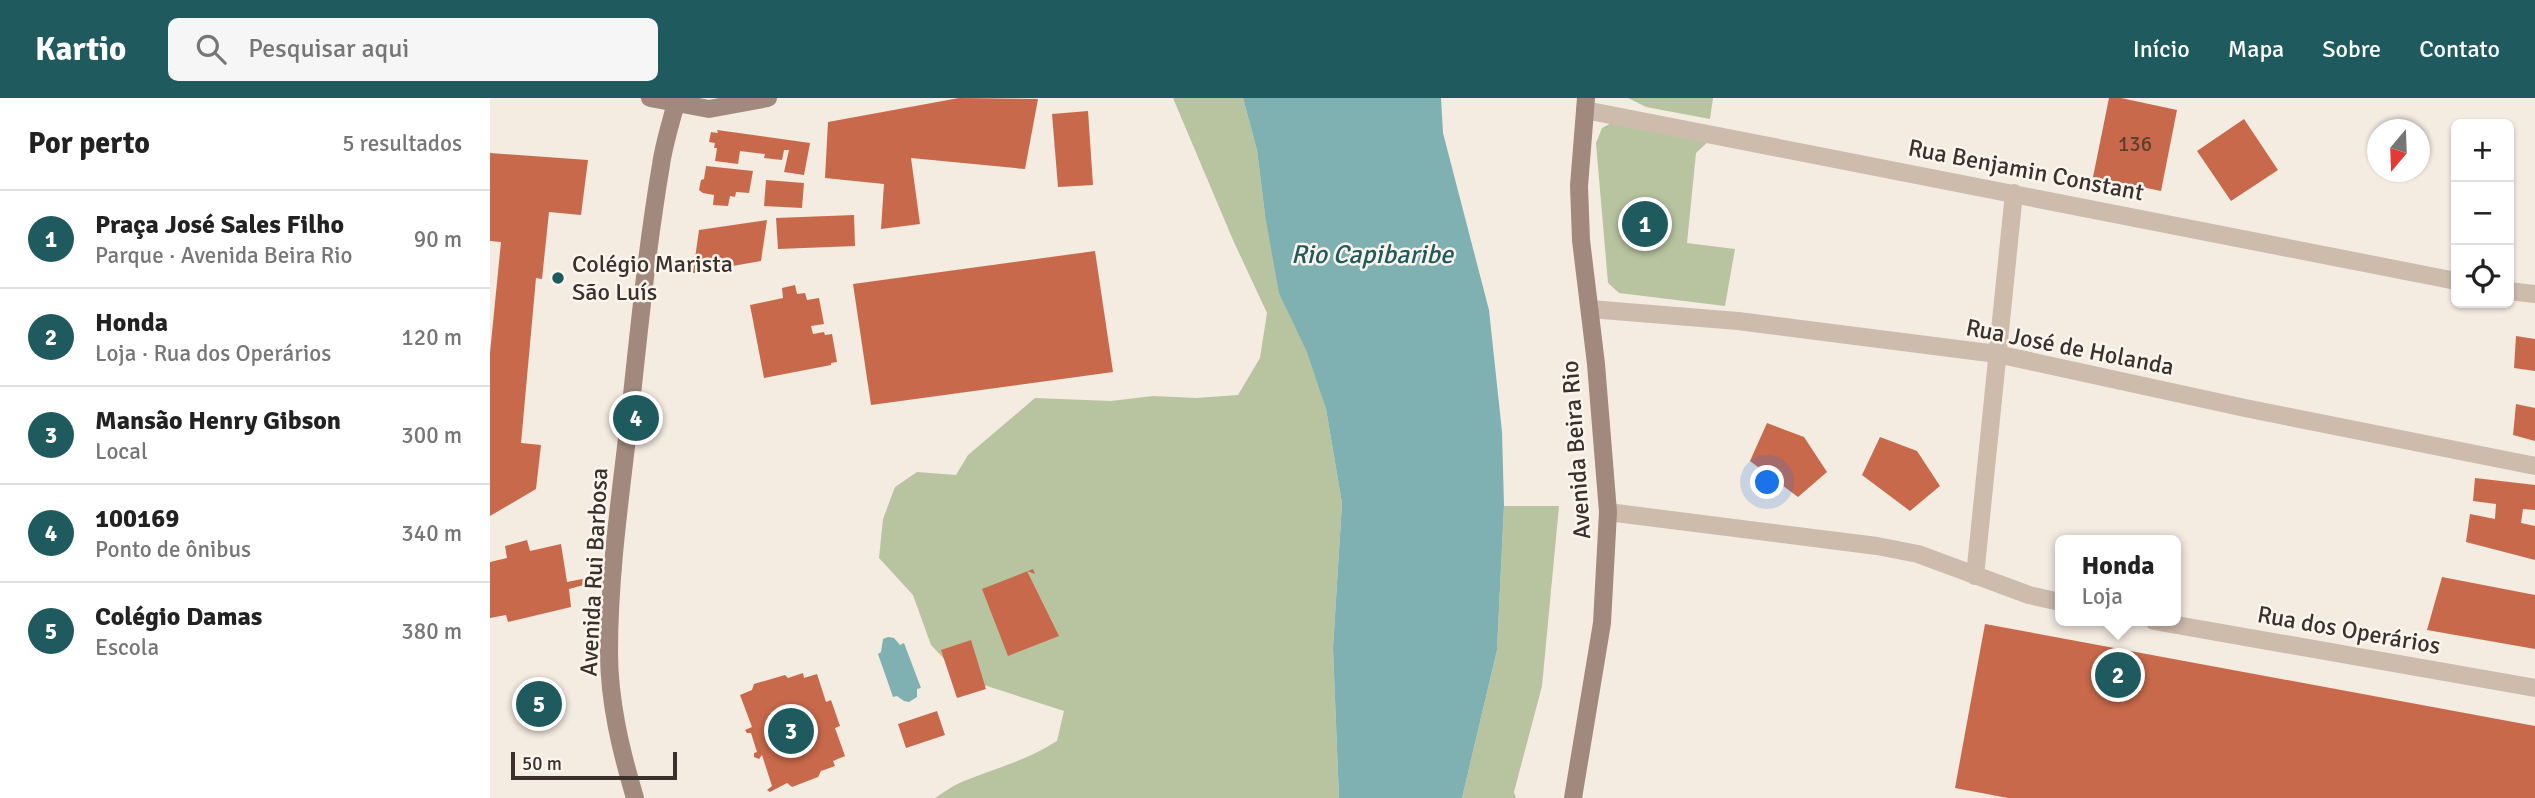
<!DOCTYPE html>
<html lang="pt">
<head>
<meta charset="utf-8">
<style>
	body { margin:0; font-family:Signika,sans-serif; background:#f6f6f6; color:#222 }
	.controls { position:absolute; right:21px; top:21px; display:grid; overflow:hidden; border-radius:10px; box-shadow:0 2px 5px #0004 }
	.controls button { width:63px; height:63px; display:grid; place-items:center; padding:0; border:0; border-bottom:2px solid #e0e0e0; background:#fff; color:#222; font:35px sans-serif }
	.compass { position:absolute; left:1877px; top:21px; width:63px; height:63px; border-radius:50%; background:#fff; box-shadow:0 2px 5px #0004; rotate:199deg }
	.scale { position:absolute; left:21px; bottom:18px; width:166px; box-sizing:border-box; padding-left:7px; border:4px solid #3b302b; border-top:0; font-size:19px; line-height:24px; white-space:nowrap; color:#3b302b; -webkit-text-stroke:5px #fbf5ee; paint-order:stroke }
	.you { position:absolute; left:1278px; top:385px; width:24px; height:24px; margin:-18px; border:5px solid #fff; border-radius:50%; background:#1a73e8; box-shadow:0 0 0 10px #1a73e833 }
	.badge { display:grid; place-items:center; width:46px; height:46px; border-radius:50%; background:#1f5a5e; color:#fff; font-size:23px; font-weight:700 }
	.pin { position:absolute; translate:-50% -50%; border:4px solid #fff; box-shadow:0 2px 7px #0006 }
	.popup { position:absolute; left:1565px; top:437px; width:126px; height:91px; box-sizing:border-box; display:grid; place-content:center; border-radius:10px; background:#fff; filter:drop-shadow(0 2px 5px #0005); font-size:23px; white-space:nowrap; color:#767676 }
	.popup b { font-size:26px; color:#222 }
	.popup::after { content:''; position:absolute; left:50%; top:100%; margin-left:-14px; border:14px solid transparent; border-top-color:#fff }
	.list { margin:0; padding:0; list-style:none }
	h2 { display:flex; justify-content:space-between; align-items:center; height:91px; margin:0; padding:0 28px; font-size:30px }
	h2 small { font-size:23px; font-weight:400; color:#767676 }
	.list li { display:grid; grid-template-columns:46px 1fr auto; gap:21px; align-items:center; box-sizing:border-box; height:98px; padding:0 28px; border-top:2px solid #e0e0e0 }
	.list b { display:block; font-size:26px; white-space:nowrap }
	.list p { margin:0; font-size:23px; white-space:nowrap; color:#767676 }
	.list em { font-size:23px; font-style:normal; color:#767676 }
	.icon { flex:none; width:38px; height:38px; fill:none; stroke:currentColor; stroke-width:2; stroke-linecap:round; stroke-linejoin:round }
	.map { position:relative; flex:none; width:2045px; height:700px; overflow:hidden }
	header { display:flex; align-items:center; gap:42px; box-sizing:border-box; height:98px; padding:0 35px; background:#1f5a5e; color:#fff }
	header strong { font-size:33px }
	nav { display:flex; gap:38px; margin-inline-start:auto; font-size:24px }
	.search { width:490px; height:63px; background:#f6f6f6; display:flex; align-items:center; gap:18px; box-sizing:border-box; padding:0 24px; border-radius:10px; color:#767676; font-size:26px }
	main { display:flex }
	aside { flex:1; background:#fff }
	.map>svg:first-child { display:block }
</style>
</head>
<body>
<header>
<strong>Kartio</strong>
<div class="search"><svg class="icon" aria-label="search" viewBox="0 0 24 24"><circle cx="10" cy="10" r="6"/><path d="M15 15l6 6"/></svg>Pesquisar aqui</div>
<nav><a>Início</a><a>Mapa</a><a>Sobre</a><a>Contato</a></nav>
</header>
<main>
<aside>
<h2>Por perto<small>5 resultados</small></h2>
<ul class="list">
<li><span class="badge">1</span><div><b>Praça José Sales Filho</b><p>Parque · Avenida Beira Rio</p></div><em>90 m</em></li>
<li><span class="badge">2</span><div><b>Honda</b><p>Loja · Rua dos Operários</p></div><em>120 m</em></li>
<li><span class="badge">3</span><div><b>Mansão Henry Gibson</b><p>Local</p></div><em>300 m</em></li>
<li><span class="badge">4</span><div><b>100169</b><p>Ponto de ônibus</p></div><em>340 m</em></li>
<li><span class="badge">5</span><div><b>Colégio Damas</b><p>Escola</p></div><em>380 m</em></li>
</ul>
</aside>
<div class="map">
<svg width="2045" height="700" viewBox="0 0 2045 700">
	<rect width="100%" height="100%" fill="#f4ebe1"/>
	<path fill="#b8c4a0" d="M683 0H753L767 52 775 117 836 311 852 405 843 550 849 700H445C454 694 464 687 474 683 507 670 537 662 567 643L574 613 472 580 441 547 423 497 389 460 393 421 405 389 427 374 466 377 478 357 545 300 621 303 663 298 706 300 748 297 770 260 777 215 743 142Z
		M1138 0H1223L1220 21 1156 9Z
		M1123 24 1221 41 1206 55 1197 145 1245 151 1235 208 1129 195 1118 185 1106 45 1112 30Z
		M1014 408H1069L1052 588 1024 694 1026 700H972L1007 552Z"/>
	<path fill="#7fb0b2" d="M753 0H951L953 35 999 212 1012 334 1014 408 1007 552 972 700H849L843 550 852 405 836 311 817 254 789 195 775 117 767 52Z
		M398 539 404 540 410 547 414 545 431 590 427 591V599L419 604 414 603 407 598 403 599 388 556 391 554 393 541Z"/>
	<path fill="#c8694b" d="M469 0 548 1 535 71 421 60 430 126 391 131 394 86 335 80 338 24Z
		M1619 0H1631L1687 12 1671 93 1603 79Z
		M598 13 603 87 568 89 562 16Z
		M1754 21 1788 72 1741 103 1707 53Z
		M227 32 320 45 314 77 294 74 299 52H294L292 62 274 60 275 56 250 53 248 66 225 63 227 50H224L225 45 219 44 221 34 228 35Z
		M0 55 98 62 91 117 59 114 52 181 46 180 31 345 51 347 46 391 0 418V255L11 144 0 143Z
		M216 68 263 73 259 95 246 94 245 99 240 98 238 108 223 107 224 97 213 95 209 92 211 82 214 81Z
		M276 82 314 85 312 110 274 108Z
		M364 117 365 148 288 151 286 120Z
		M277 122 271 163 203 175 209 132Z
		M605 153 623 274 381 307 363 186Z
		M305 187 307 196 315 195 317 202 329 200 334 226 321 228 323 236 334 234 335 237 342 236 347 264 341 265V267L274 280 260 207 293 200 292 190Z
		M2026 238 2045 241V273L2024 270Z
		M2026 306 2045 310V343L2023 337Z
		M1277 325 1314 339 1337 374 1308 399 1260 363Z
		M1390 339 1427 353 1450 388 1420 413 1372 377Z
		M1985 380 2045 387V412L2033 411 2031 425 2045 428V462L1976 444 1980 416 2005 421 2006 406 1983 403Z
		M37 442 40 453 71 446 77 484 102 479 101 485 79 491 81 509 18 524 16 517 0 520V464L17 460 15 448Z
		M543 471 545 476 537 473 569 538 518 558 492 491Z
		M1952 479 2045 497V551L1937 532Z
		M1495 526 2045 628V700H1518L1465 690Z
		M481 542 496 591 467 600 451 552Z
		M313 575 314 580 327 576 336 604 341 602 350 628 345 630 355 658 343 663 345 668 331 673 328 679 302 689 297 685 280 694 277 692 282 688 272 657 269 661 264 659V655L267 654 261 635H257L255 632 262 629 250 597 262 592 264 586 295 577 298 580Z
		M447 613 455 637 416 650 408 626Z"/>
	<g fill="none" stroke-linecap="round" stroke-linejoin="round">
		<path stroke="#cdbbac" stroke-width="18" d="M1095 12 1966 183
			M2019 193 2045 196
			M1100 211 1248 223 1507 256 1755 310 2045 368
			M1118 414 1387 448 1428 456 1539 497 1570 504
			M1485 478 1524 95
			M1664 523 2045 590"/>
		<path stroke="#a18a7d" stroke-width="18" d="M160 0 219 11 278 0
			M145 700C131 653 119 604 119 554 119 474 131 394 140 315 149 233 157 149 171 67 174 45 182 22 187 0
			M1083 700 1112 525 1118 414 1106 266 1091 142 1089 88 1096 0"/>
	</g>
	<circle fill="#1f5a5e" stroke="#fbf5ee" stroke-width="2.5" cx="68" cy="180" r="7"/>
	<g text-anchor="middle" dominant-baseline="central" stroke-width="5" stroke-linejoin="round" paint-order="stroke">
		<g font-size="21" fill="#5e3e33">
			<text x="1645" y="46">136</text>
		</g>
		<g font-size="24" fill="#3b302b" stroke="#fbf5ee">
			<text transform="translate(1536 72) rotate(11)">Rua Benjamin Constant</text>
			<text transform="translate(1580 249) rotate(11)">Rua José de Holanda</text>
			<text transform="translate(1086 352) rotate(-94)">Avenida Beira Rio</text>
			<text transform="translate(104 474) rotate(-87)">Avenida Rui Barbosa</text>
			<text transform="translate(1859 532) rotate(10)">Rua dos Operários</text>
		</g>
		<g font-size="24" fill="#3b302b" stroke="#fbf5ee" text-anchor="start">
			<text x="82" y="166">Colégio Marista<tspan x="82" dy="28">São Luís</tspan></text>
		</g>
		<g font-size="26" font-style="italic" fill="#1f5a5e" stroke="#fbf5ee">
			<text x="882" y="157">Rio Capibaribe</text>
		</g>
	</g>
</svg>
<div class="controls">
<button>+</button>
<button>−</button>
<button><svg class="icon" aria-label="locate" viewBox="0 0 24 24"><circle cx="12" cy="12" r="6"/><path d="M12 2v4M12 18v4M2 12h4M18 12h4"/></svg></button>
</div>
<svg class="compass" viewBox="-18 -18 36 36"><path d="M0-13l5 13h-10z" fill="#e53935"/><path d="M0 13l5-13h-10z" fill="#767676"/></svg>
<div class="scale">50 m</div>
<div class="you"></div>
<div class="pin badge" style="left:1155px;top:126px">1</div>
<div class="pin badge" style="left:1628px;top:577px">2</div>
<div class="popup"><b>Honda</b>Loja</div>
<div class="pin badge" style="left:301px;top:633px">3</div>
<div class="pin badge" style="left:146px;top:320px">4</div>
<div class="pin badge" style="left:49px;top:606px">5</div>
</div>
</main>
</body>
</html>
